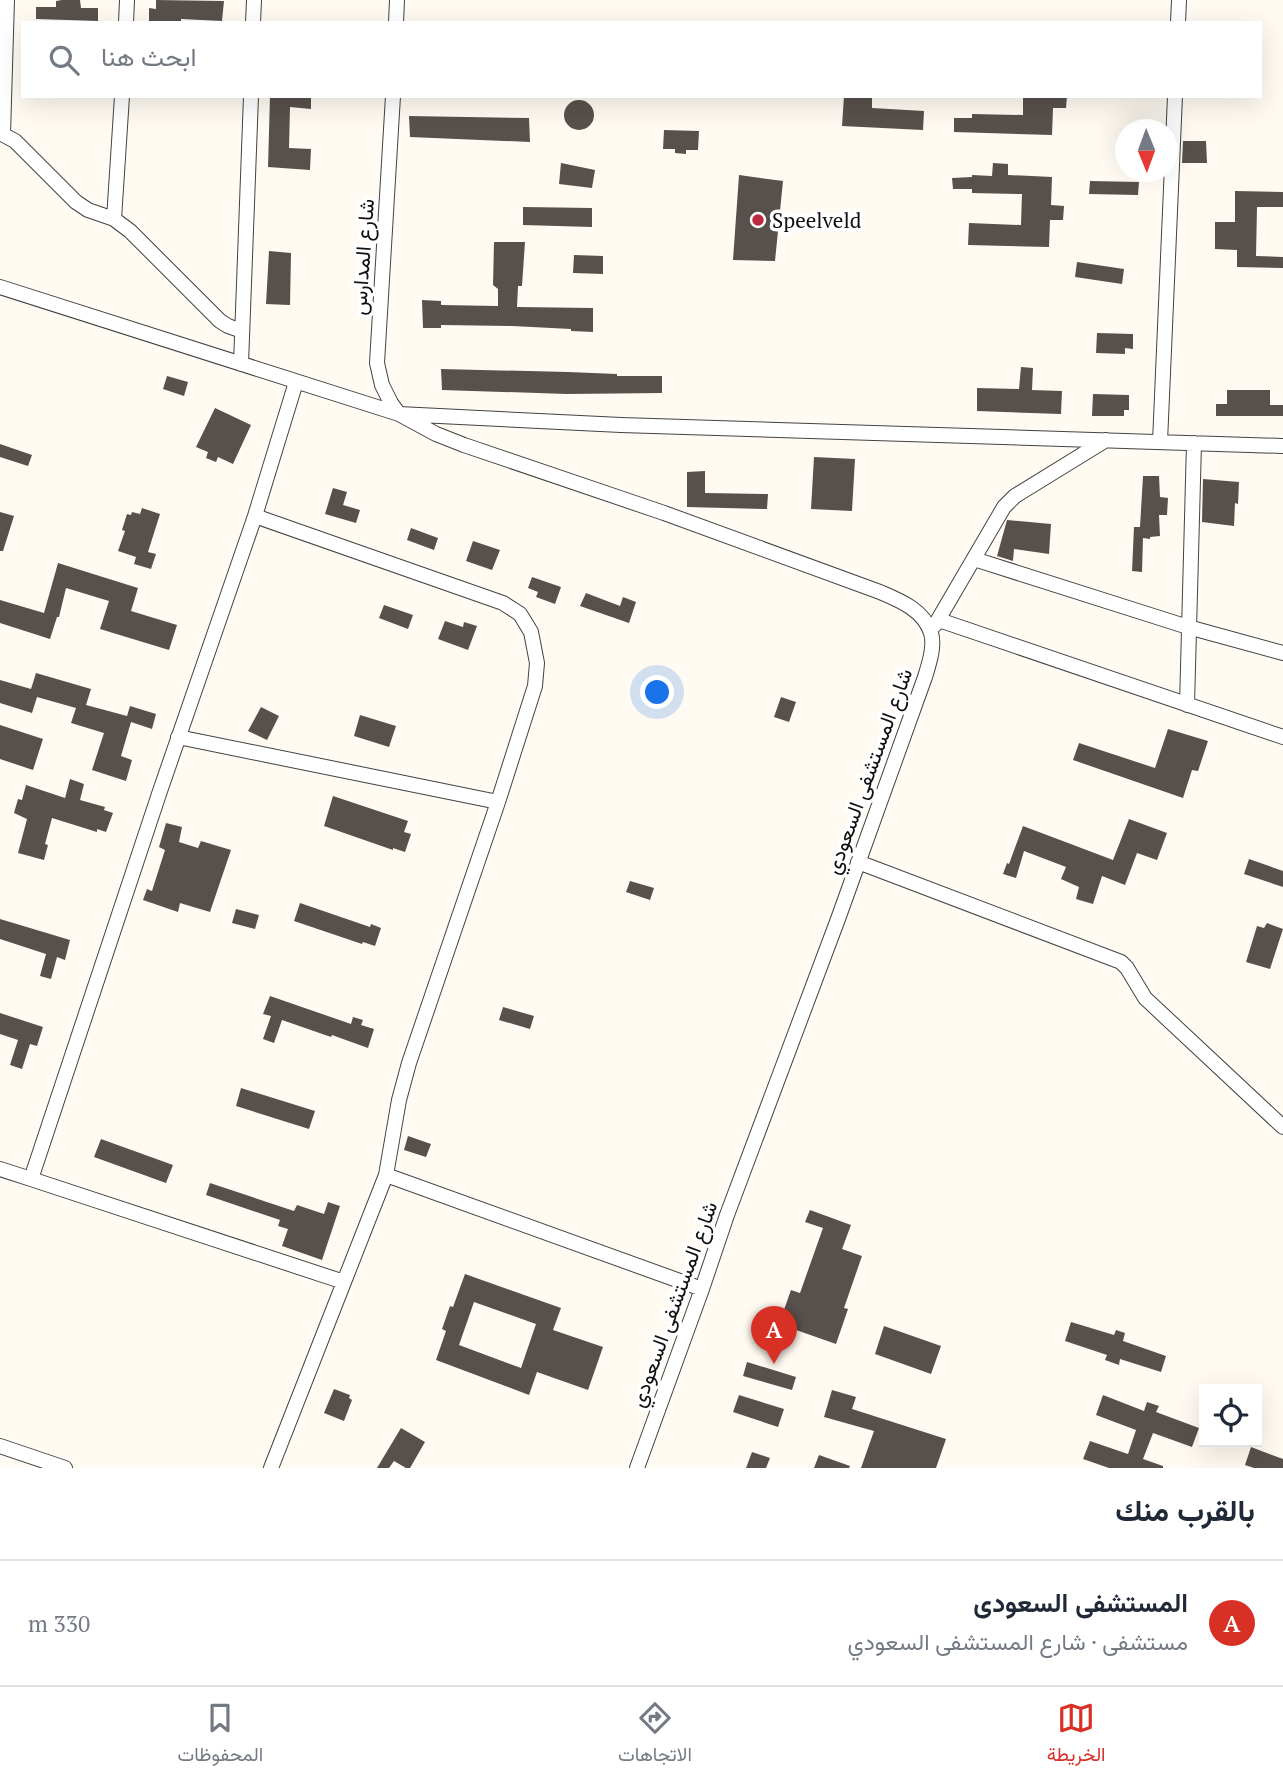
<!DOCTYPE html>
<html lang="ar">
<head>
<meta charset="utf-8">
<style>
	body { margin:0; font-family:"PT Serif",Vazirmatn,serif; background:#f2f2f3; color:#1f2937; direction:rtl }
	.controls { position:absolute; right:21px; bottom:21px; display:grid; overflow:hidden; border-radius:0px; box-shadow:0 7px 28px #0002 }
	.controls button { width:63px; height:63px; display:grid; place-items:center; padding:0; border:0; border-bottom:2px solid #e0e1e3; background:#fff; color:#1f2937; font:35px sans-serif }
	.compass { position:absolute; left:1115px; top:119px; width:63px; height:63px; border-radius:50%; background:#fff; box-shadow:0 7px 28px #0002; rotate:179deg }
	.you { position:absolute; left:658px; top:693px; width:24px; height:24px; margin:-18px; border:5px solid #fff; border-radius:50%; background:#1a73e8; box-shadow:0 0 0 10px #1a73e833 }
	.badge { display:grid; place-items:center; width:46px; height:46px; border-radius:50%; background:#d93025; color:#fff; font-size:23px; font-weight:700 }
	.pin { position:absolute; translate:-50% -58px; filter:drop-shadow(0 2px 4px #0008) }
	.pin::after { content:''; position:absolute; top:37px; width:24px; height:21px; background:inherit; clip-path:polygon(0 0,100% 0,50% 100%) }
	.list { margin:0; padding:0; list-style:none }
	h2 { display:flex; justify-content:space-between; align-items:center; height:91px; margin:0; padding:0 28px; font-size:30px }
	h2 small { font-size:23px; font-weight:400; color:#747a83 }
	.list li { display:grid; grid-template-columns:46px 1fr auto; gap:21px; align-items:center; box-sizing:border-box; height:126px; padding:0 28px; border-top:2px solid #e0e1e3 }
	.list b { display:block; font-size:26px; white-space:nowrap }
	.list p { margin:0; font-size:23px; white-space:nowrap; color:#747a83 }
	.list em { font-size:23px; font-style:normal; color:#747a83 }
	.icon { flex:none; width:38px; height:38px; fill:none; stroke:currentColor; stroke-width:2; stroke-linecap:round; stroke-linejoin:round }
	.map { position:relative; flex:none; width:1283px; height:1468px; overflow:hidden; direction:ltr }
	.search { position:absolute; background:#fff; box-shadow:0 7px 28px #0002; left:21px; right:21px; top:21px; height:77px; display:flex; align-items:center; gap:18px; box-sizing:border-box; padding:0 24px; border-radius:0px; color:#747a83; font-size:26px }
	.sheet { height:217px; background:#fff }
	nav { display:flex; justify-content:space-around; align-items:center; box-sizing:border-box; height:98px; border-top:2px solid #e0e1e3; background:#fff; font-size:19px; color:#747a83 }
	nav a { display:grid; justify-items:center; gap:4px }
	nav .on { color:#d93025 }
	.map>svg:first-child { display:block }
</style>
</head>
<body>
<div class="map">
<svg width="1283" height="1468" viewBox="0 0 1283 1468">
	<rect width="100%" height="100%" fill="#fffbf2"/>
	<path fill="#58504c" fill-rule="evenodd" d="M62 0H80L81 8H98V21L36 19V7H56V1Z
		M156 0 224 1 222 21 181 19V23L149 22V8L156 9Z
		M270 96H311V109L290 107 289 148 311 149 310 170 268 167Z
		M844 96H872V108L924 111 923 130 842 126Z
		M1023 96H1067L1066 108H1053L1052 135 954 132V118H972V114L1023 115Z
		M564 115a15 15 0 1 1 30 0a15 15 0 1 1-30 0Z
		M409 116 529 118 530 142 410 137Z
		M664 130 699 131 698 150H686V154L675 153V149H663Z
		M1183 141H1206L1207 163H1182Z
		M561 163 595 170 592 188 559 184Z
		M993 163 1008 164V175L1052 177 1051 205 1064 206 1063 220H1050L1049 247 968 245 969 223 1021 225 1022 194 972 193V189H953L952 178 972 177V175L992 176Z
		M739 175 783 181 775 261 733 260Z
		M1090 181 1139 182 1138 195 1089 194Z
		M1235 191 1283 192V207H1257L1256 256 1283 257V268L1237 267V250L1215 249V222H1235Z
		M523 207 592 208V227L523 225Z
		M494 242H525L522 286H518L517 307 593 308V332L571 331V329L512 326 441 325V328H423L422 300 441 301V305L498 306V289L493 285Z
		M269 251 291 253 290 305 266 304Z
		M574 255 603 256V274L573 273Z
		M1077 262 1124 269 1122 284 1075 277Z
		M1097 333 1133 334V349L1125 348V354L1096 353Z
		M1021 367 1033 368 1032 390 1062 391 1061 414 977 411V388L1019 389Z
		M441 369 568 372 617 374V376H662V393L567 394 442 390Z
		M167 376 188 382 184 396 163 389Z
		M1227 390H1270V405H1283V416H1216V404H1227Z
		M1093 394 1129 395V410H1124V416H1092Z
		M215 408 251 425 233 464 218 457 216 462 206 458 208 452 196 447Z
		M0 444 32 455 28 466 0 457Z
		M814 457 855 459 852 511 811 509Z
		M705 471V493L768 494 767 509 687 507V472Z
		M1143 476H1159L1160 497 1168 498 1167 515H1159L1160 536 1150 537V539L1143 538 1142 572 1132 571 1134 527H1140Z
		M1203 479 1239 482 1238 504 1235 503 1234 526 1202 522Z
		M333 488 347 492 343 505 360 510 356 523 325 514Z
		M142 508 160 514 148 552 156 554 151 569 134 564 136 557 118 551 125 531 122 530 127 514 131 515 132 512 140 514Z
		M0 512 14 516 3 551H0Z
		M1007 520 1051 524 1049 554 1014 549 1013 561 997 556Z
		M411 528 438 538 434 550 407 540Z
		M473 541 500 550 492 570 466 561Z
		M58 563 138 588 131 611 177 625 169 650 100 629 109 601 66 588 59 617H57L50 639 0 623V600L44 613Z
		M532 577 561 587 555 604 536 597 538 592 528 588Z
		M586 593 620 606 623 597 636 602 629 623 580 606Z
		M384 605 413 615 408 629 379 618Z
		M445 621 463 627 464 622 477 626 468 650 438 639Z
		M36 673 91 689 86 705 127 716 130 706 156 714 152 729 131 722 121 756 132 760 126 781 92 770 104 733 71 723 76 708 37 697 32 713 0 703V680L31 689Z
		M781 697 796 702 789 722 774 717Z
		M261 707 279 716 267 740 248 731Z
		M360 715 396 726 389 747 354 736Z
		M0 725 43 739 33 770 0 759Z
		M1168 729 1208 741 1198 771 1192 770 1183 798 1073 760 1079 743 1155 768Z
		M70 779 84 784 80 800 105 807 104 810 113 813 106 832 97 829V832L52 818 45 844 48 845 44 860 18 853 27 819 14 813 18 799 22 800 26 785 65 798Z
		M333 796 408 821 404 832 411 834 405 852 393 848V850L324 826Z
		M1129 819 1167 833 1157 860 1137 853 1125 885 1102 876 1093 904 1076 899 1079 887 1061 879 1066 867 1024 851 1016 878 1003 874 1007 863 1009 864 1023 826 1113 860Z
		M166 823 182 827 179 842 198 848 201 841 231 850 210 912 180 903 178 912 143 900 147 889 152 891 165 850 159 847Z
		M1249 859 1283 871V887L1244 874Z
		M630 881 654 888 650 900 626 892Z
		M300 903 370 927 371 924 381 928 375 946 363 942 362 944 294 921Z
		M236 909 259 915 255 929 232 923Z
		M0 919 70 940 65 960 57 957 51 979 40 976 46 954 0 939Z
		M1267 923 1283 929 1270 969 1246 962 1257 926 1264 928Z
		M270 996 351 1024 353 1017 363 1020 361 1025 374 1029 368 1048 332 1035 331 1037 282 1020 274 1043 263 1039 271 1016 263 1014Z
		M503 1007 534 1016 530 1029 499 1020Z
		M0 1013 43 1027 37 1046 30 1044 22 1069 10 1065 18 1040 0 1034Z
		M241 1088 315 1111 309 1129 236 1106Z
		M408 1136 431 1144 426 1157 404 1150Z
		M101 1139 173 1165 166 1183 94 1157Z
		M210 1183 294 1211 297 1205 324 1214 328 1202 340 1206 322 1260 282 1246 288 1229 278 1226 280 1220 206 1195Z
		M810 1210 851 1225 842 1249 862 1256 844 1308 848 1309 836 1344 779 1324 791 1290 800 1293 823 1228 805 1222Z
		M465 1274 561 1308 553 1330 603 1347 588 1390 537 1372 529 1395 436 1360 446 1331 442 1329 450 1306 453 1307ZM474 1302 536 1324 521 1368 459 1345Z
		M1071 1322 1114 1335 1116 1330 1125 1333 1123 1341 1166 1356 1161 1372 1120 1359 1119 1365 1105 1360 1107 1355 1065 1341Z
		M884 1326 941 1346 931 1374 875 1354Z
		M747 1362 796 1377 792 1390 743 1376Z
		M334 1389 350 1395 349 1398 352 1400 344 1421 324 1413Z
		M832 1390 856 1397 852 1409 946 1439 936 1468H861L874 1431 824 1417Z
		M739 1395 784 1409 778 1427 733 1412Z
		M1103 1395 1144 1411 1147 1402 1159 1406 1156 1412 1199 1428 1192 1447 1153 1433 1143 1459 1163 1466V1468H1109L1083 1459 1090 1441 1128 1454 1136 1430 1096 1415Z
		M401 1428 425 1442 410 1468H406L394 1461 389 1468H377Z
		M1251 1447 1283 1459V1468H1254L1245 1465Z
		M752 1452 770 1458 766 1468H746Z
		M819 1455 850 1466 849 1468H814Z"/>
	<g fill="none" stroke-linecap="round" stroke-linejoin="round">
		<g stroke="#434343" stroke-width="16">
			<path id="minor" d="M126 23 127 0
				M253 23 254 0
				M396 23 397 0
				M1178 23 1179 0
				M393 96 377 363 382 385 391 403 399 414 436 434 464 445 664 513 880 592C899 600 924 610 931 633 935 646 929 664 925 677L838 919 727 1215 702 1289 637 1468
				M0 133 15 141 76 202 88 210 114 219 130 231 220 321 228 326 242 331
				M3 134 7 0
				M114 219 122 96
				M0 287 399 414 621 425 1283 446
				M241 364 251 96
				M1160 442 1175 96
				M974 559 1188 627 1283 653
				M939 620 1283 737
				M935 625 1004 507 1015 496 1106 440
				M1187 705 1194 443
				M178 737 498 802
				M858 862 1121 962 1127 968 1145 998 1283 1127
				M0 1169 31 1179 160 791 255 516 296 382
				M386 1175 702 1289
				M31 1179 344 1282 386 1175 399 1100 409 1063 498 802 535 686 537 663 531 632 520 614 503 603 255 516
				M0 1446 65 1468
				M271 1468 344 1282"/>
		</g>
		<use href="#minor" stroke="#fff" stroke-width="14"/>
	</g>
	<circle fill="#be2a3d" stroke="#fff" stroke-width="2.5" cx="758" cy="220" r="7"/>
	<g text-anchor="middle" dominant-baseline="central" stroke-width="7" stroke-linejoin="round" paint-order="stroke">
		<g font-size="21" fill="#101010" stroke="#fff" text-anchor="start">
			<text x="772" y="220">Speelveld</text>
		</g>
		<g font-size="21" fill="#101010" stroke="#fff">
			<text transform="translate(362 257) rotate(-86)">شارع المدارس</text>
			<text transform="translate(868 771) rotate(-70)">شارع المستشفى السعودي</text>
			<text transform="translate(673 1304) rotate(-70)">شارع المستشفى السعودي</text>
		</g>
	</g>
</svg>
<div class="controls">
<button><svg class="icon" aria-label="locate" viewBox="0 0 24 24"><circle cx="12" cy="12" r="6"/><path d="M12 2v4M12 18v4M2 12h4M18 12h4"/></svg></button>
</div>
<svg class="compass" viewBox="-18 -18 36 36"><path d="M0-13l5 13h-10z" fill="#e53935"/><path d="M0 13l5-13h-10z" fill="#747a83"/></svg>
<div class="you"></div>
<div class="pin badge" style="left:774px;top:1364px">A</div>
<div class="search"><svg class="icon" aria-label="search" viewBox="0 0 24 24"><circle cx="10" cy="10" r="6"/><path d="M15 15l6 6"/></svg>ابحث هنا</div>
</div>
<section class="sheet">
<h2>بالقرب منك<small></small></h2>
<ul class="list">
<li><span class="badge">A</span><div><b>المستشفى السعودى</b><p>مستشفى · شارع المستشفى السعودي</p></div><em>330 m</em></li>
</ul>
</section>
<nav>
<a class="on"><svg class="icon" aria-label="map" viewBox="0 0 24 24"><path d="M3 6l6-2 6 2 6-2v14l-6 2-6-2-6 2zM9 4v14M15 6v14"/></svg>الخريطة</a>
<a><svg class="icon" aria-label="directions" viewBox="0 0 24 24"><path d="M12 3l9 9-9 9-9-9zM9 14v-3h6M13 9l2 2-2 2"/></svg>الاتجاهات</a>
<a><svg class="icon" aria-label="saved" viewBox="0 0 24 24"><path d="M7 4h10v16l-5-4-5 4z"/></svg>المحفوظات</a>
</nav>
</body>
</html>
